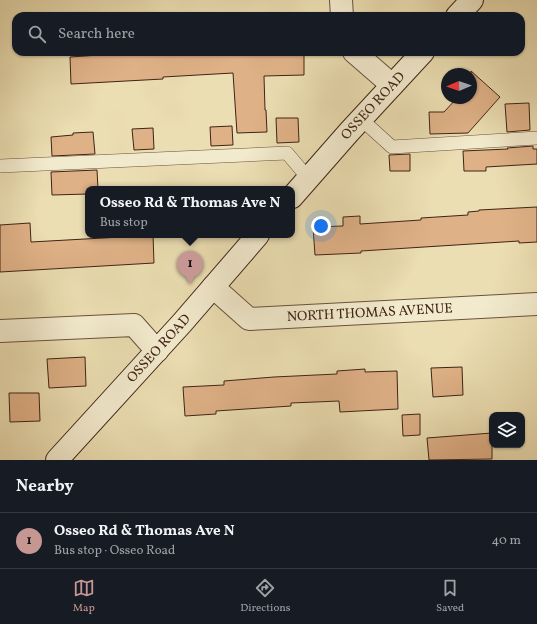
<!DOCTYPE html>
<html lang="en">
<head>
<meta charset="utf-8">
<style>
	body { margin:0; font-family:Vollkorn,serif; background:#242831; color:#f1f3f6 }
	.controls { position:absolute; right:12px; bottom:12px; display:grid; overflow:hidden; border-radius:8px; box-shadow:0 1px 3px #0004 }
	.controls button { width:36px; height:36px; display:grid; place-items:center; padding:0; border:0; border-bottom:1px solid #363941; background:#171b24; color:#f1f3f6; font:20px sans-serif }
	.compass { position:absolute; left:441px; top:68px; width:36px; height:36px; border-radius:50%; background:#171b24; box-shadow:0 1px 3px #0004; rotate:268deg }
	.you { position:absolute; left:321px; top:226px; width:14px; height:14px; margin:-10px; border:3px solid #fff; border-radius:50%; background:#1a73e8; box-shadow:0 0 0 6px #1a73e833 }
	.badge { display:grid; place-items:center; width:26px; height:26px; border-radius:50%; background:#c59692; color:#111; font-size:13px; font-weight:700 }
	.pin { position:absolute; translate:-50% -33px; filter:drop-shadow(0 1px 2px #0008) }
	.pin::after { content:''; position:absolute; top:21px; width:14px; height:12px; background:inherit; clip-path:polygon(0 0,100% 0,50% 100%) }
	.popup { position:absolute; left:85px; top:186px; width:210px; height:52px; box-sizing:border-box; display:grid; place-content:center; border-radius:8px; background:#171b24; filter:drop-shadow(0 1px 3px #0005); font-size:13px; white-space:nowrap; color:#9ea1a6 }
	.popup b { font-size:15px; color:#f1f3f6 }
	.popup::after { content:''; position:absolute; left:50%; top:100%; margin-left:-8px; border:8px solid transparent; border-top-color:#171b24 }
	.list { margin:0; padding:0; list-style:none }
	h2 { display:flex; justify-content:space-between; align-items:center; height:52px; margin:0; padding:0 16px; font-size:17px }
	h2 small { font-size:13px; font-weight:400; color:#9ea1a6 }
	.list li { display:grid; grid-template-columns:26px 1fr auto; gap:12px; align-items:center; box-sizing:border-box; height:56px; padding:0 16px; border-top:1px solid #363941 }
	.list b { display:block; font-size:15px; white-space:nowrap }
	.list p { margin:0; font-size:13px; white-space:nowrap; color:#9ea1a6 }
	.list em { font-size:13px; font-style:normal; color:#9ea1a6 }
	.icon { flex:none; width:22px; height:22px; fill:none; stroke:currentColor; stroke-width:2; stroke-linecap:round; stroke-linejoin:round }
	.map { position:relative; flex:none; width:537px; height:460px; overflow:hidden }
	.search { position:absolute; background:#171b24; box-shadow:0 1px 3px #0004; left:12px; right:12px; top:12px; height:44px; display:flex; align-items:center; gap:10px; box-sizing:border-box; padding:0 14px; border-radius:12px; color:#9ea1a6; font-size:15px }
	.sheet { height:108px; background:#171b24 }
	nav { display:flex; justify-content:space-around; align-items:center; box-sizing:border-box; height:56px; border-top:1px solid #363941; background:#171b24; font-size:11px; color:#9ea1a6 }
	nav a { display:grid; justify-items:center; gap:2px }
	nav .on { color:#c59692 }
	.map>svg:first-child { display:block }
</style>
</head>
<body>
<div class="map">
<svg width="537" height="460" viewBox="0 0 537 460">
	<rect width="100%" height="100%" fill="#ebdeb2"/>
	<filter id="stains"><feTurbulence type="fractalNoise" baseFrequency=".005" numOctaves="4"/><feColorMatrix values="0 0 0 0 .2 0 0 0 0 .09 0 0 0 0 .02 0 0 0 .5 -.17"/></filter>
	<radialGradient id="worn" r=".72"><stop offset=".6" stop-color="#630" stop-opacity="0"/><stop offset="1" stop-color="#630" stop-opacity=".3"/></radialGradient>
	<path fill="#dfb187" stroke="#3f2417" d="M144 52H304V75L264 76 265 110H266L267 132 237 133 233 73 163 77V79L71 84 70 57Z
		M471 71 500 97 468 133 430 134 429 112H444L457 98H471Z
		M529 103 530 130 507 132 505 104Z
		M276 118H298L299 142 277 143Z
		M232 126 233 145 211 146 210 127Z
		M153 128 154 149 134 150 132 129Z
		M93 132 95 154 52 156 51 137 73 135V133Z
		M533 146V149H537V164L486 167V171H464L463 151 508 149 507 148Z
		M410 154V171H390L389 155Z
		M97 170 98 189H88V194L52 195 51 172Z
		M537 207V242L519 243V241L361 251V253L315 255 313 227 343 226V217L360 216V224L421 220V218L468 215V212L479 211V210Z
		M30 223 31 242 121 237V235H153L154 263 0 272V225Z
		M85 357 86 386 49 388 47 359Z
		M462 367 463 395 433 397 431 368Z
		M365 369V372L397 371 398 409 340 412 339 401 291 403V406L216 411V414L185 416 183 387 224 385V381L274 377 337 374V371Z
		M9 393H39L40 421 10 422Z
		M420 414V435L403 436 402 415Z
		M492 433V459L429 460 427 438Z"/>
	<g fill="none" stroke-linecap="round" stroke-linejoin="round">
		<g stroke="#6a523e" stroke-width="14">
			<path id="lane" d="M361 119 392 147 537 138
				M0 166 287 153 308 178"/>
		</g>
		<g stroke="#6a523e" stroke-width="24">
			<g id="street">
				<path d="M341 0 342 16"/>
				<path d="M354 52 392 85"/>
				<path id="s1" d="M213 287 249 319 537 304"/>
				<path d="M0 331 134 325 157 351"/>
			</g>
		</g>
		<g stroke="#3f2417" stroke-width="24">
			<g id="secondary">
				<path d="M457 16 472 0"/>
				<path id="s2" d="M292 197 349 132 423 52"/>
				<path id="s3" d="M57 460 182 323 258 235"/>
			</g>
		</g>
		<use href="#lane" stroke="#f2eacd" stroke-width="13"/>
		<use href="#street" stroke="#f2eacd" stroke-width="22"/>
		<use href="#secondary" stroke="#f2eacd" stroke-width="22"/>
	</g>
	<g text-anchor="middle" dominant-baseline="central" stroke-width="3" stroke-linejoin="round" paint-order="stroke">
		<g font-size="14" fill="#3f2417" stroke="#f2eacd">
			<text stroke="none"><textPath href="#s2" startOffset="122">OSSEO ROAD</textPath></text>
			<text stroke="none"><textPath href="#s1" startOffset="169">NORTH THOMAS AVENUE</textPath></text>
			<text stroke="none"><textPath href="#s3" startOffset="151">OSSEO ROAD</textPath></text>
		</g>
	</g>
	<rect width="100%" height="100%" filter="url(#stains)"/>
	<rect width="100%" height="100%" fill="url(#worn)"/>
</svg>
<div class="controls">
<button><svg class="icon" aria-label="layers" viewBox="0 0 24 24"><path d="M12 4l9 5-9 5-9-5zM3 14l9 5 9-5"/></svg></button>
</div>
<svg class="compass" viewBox="-18 -18 36 36"><path d="M0-13l5 13h-10z" fill="#e53935"/><path d="M0 13l5-13h-10z" fill="#9ea1a6"/></svg>
<div class="you"></div>
<div class="pin badge" style="left:190px;top:284px">1</div>
<div class="popup"><b>Osseo Rd &amp; Thomas Ave N</b>Bus stop</div>
<div class="search"><svg class="icon" aria-label="search" viewBox="0 0 24 24"><circle cx="10" cy="10" r="6"/><path d="M15 15l6 6"/></svg>Search here</div>
</div>
<section class="sheet">
<h2>Nearby<small></small></h2>
<ul class="list">
<li><span class="badge">1</span><div><b>Osseo Rd &amp; Thomas Ave N</b><p>Bus stop · Osseo Road</p></div><em>40 m</em></li>
</ul>
</section>
<nav>
<a class="on"><svg class="icon" aria-label="map" viewBox="0 0 24 24"><path d="M3 6l6-2 6 2 6-2v14l-6 2-6-2-6 2zM9 4v14M15 6v14"/></svg>Map</a>
<a><svg class="icon" aria-label="directions" viewBox="0 0 24 24"><path d="M12 3l9 9-9 9-9-9zM9 14v-3h6M13 9l2 2-2 2"/></svg>Directions</a>
<a><svg class="icon" aria-label="saved" viewBox="0 0 24 24"><path d="M7 4h10v16l-5-4-5 4z"/></svg>Saved</a>
</nav>
</body>
</html>
